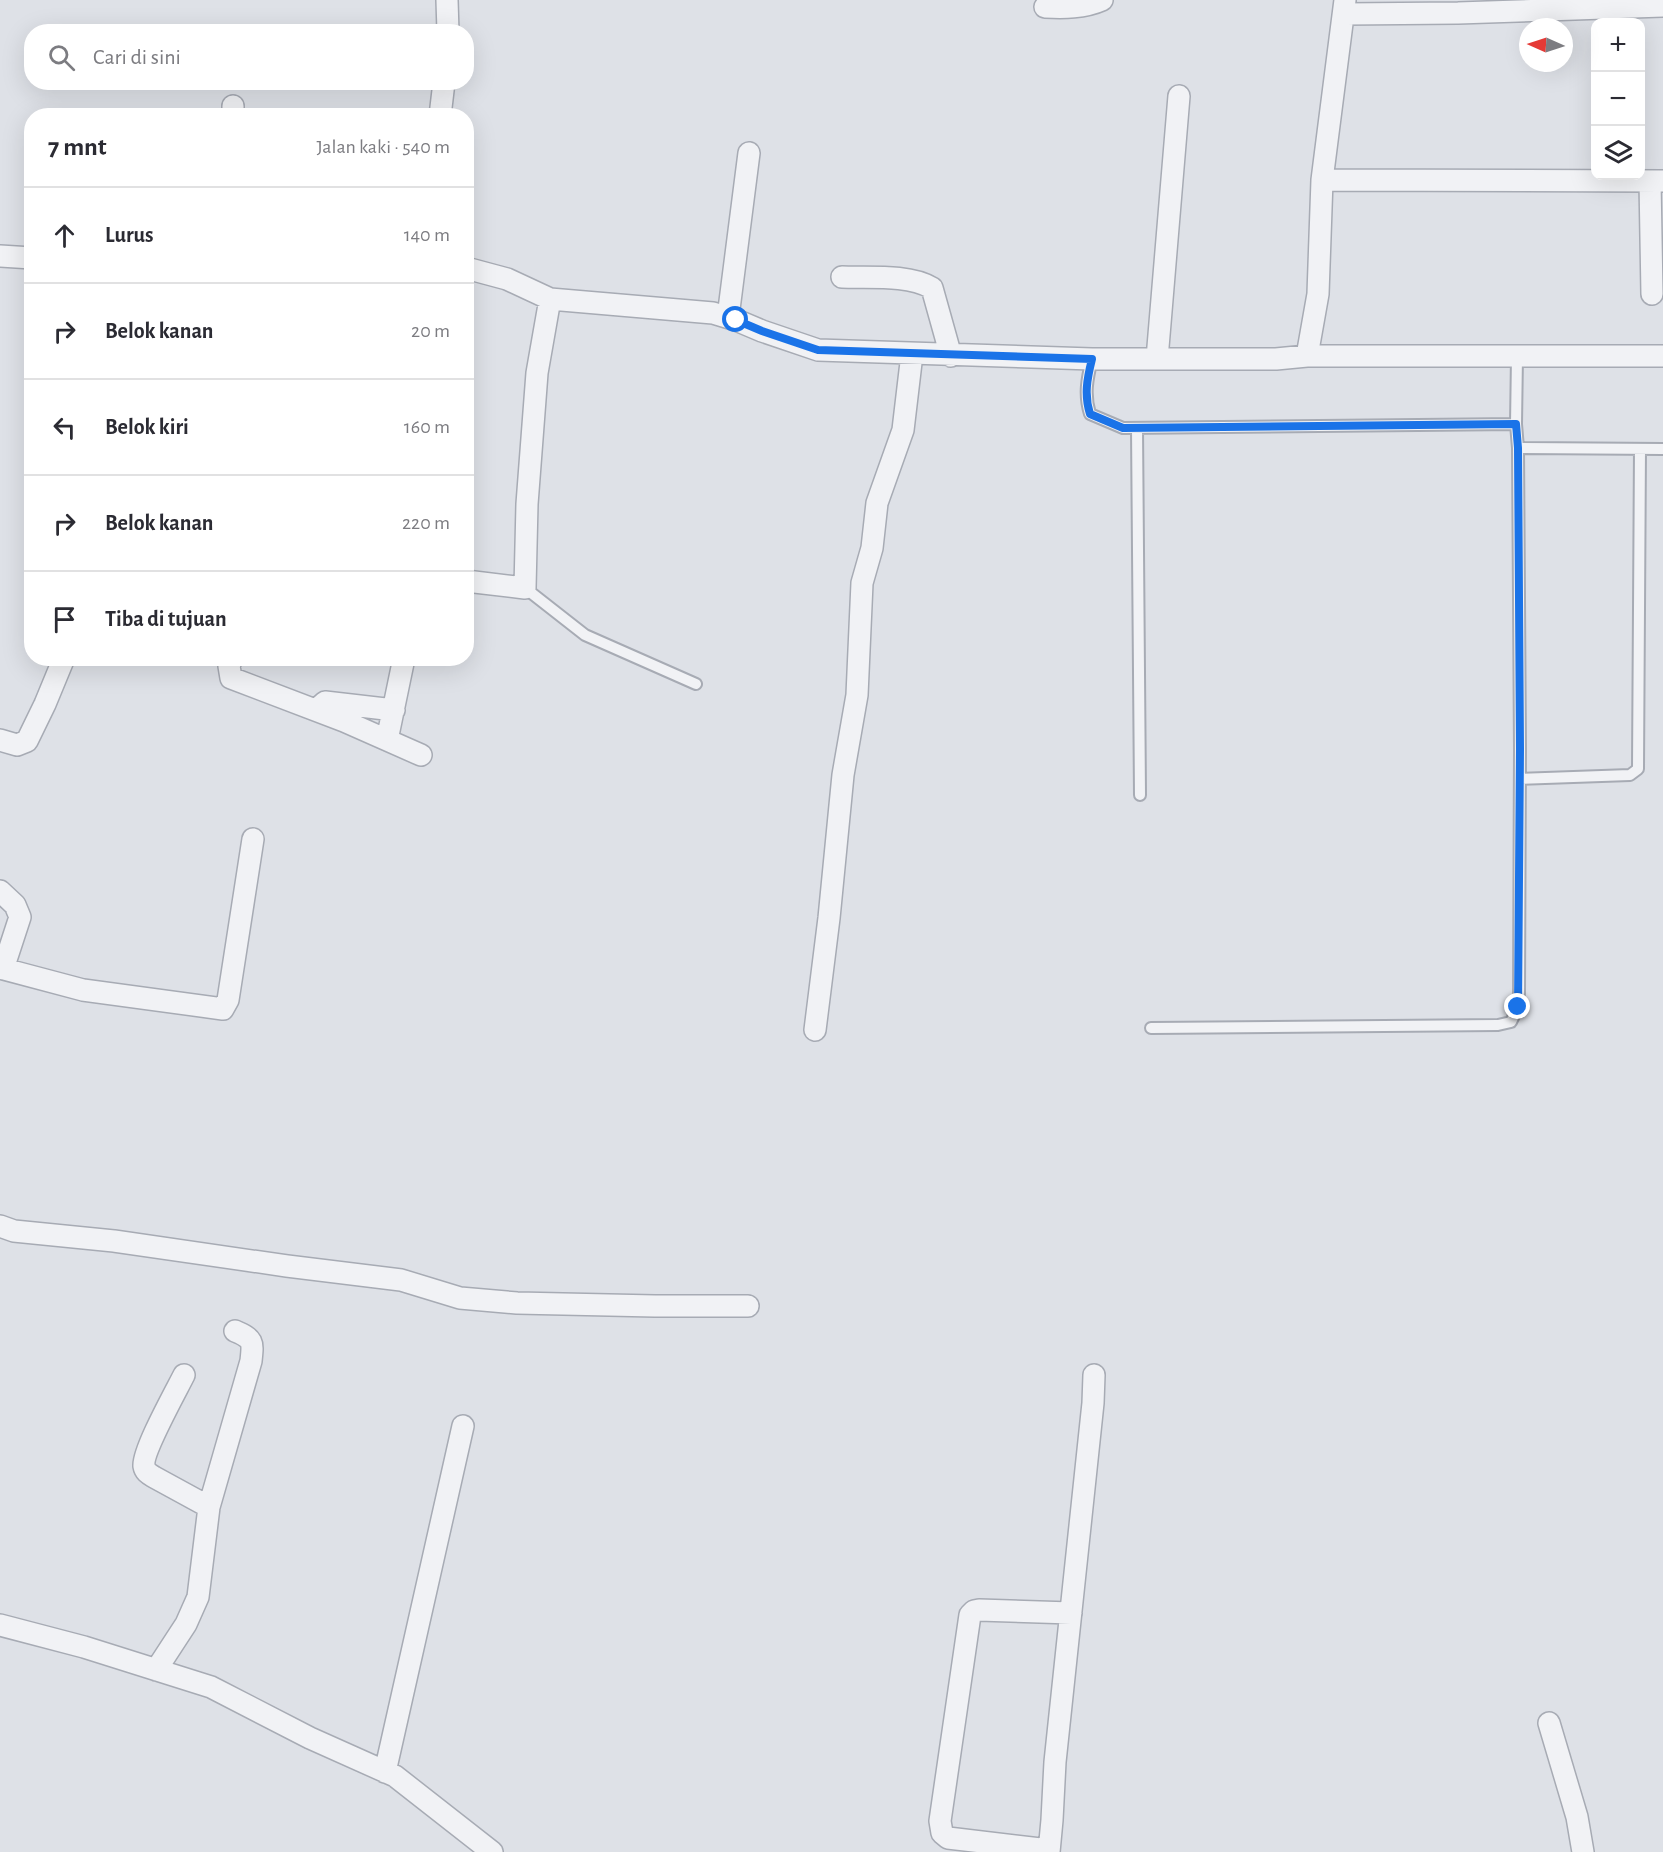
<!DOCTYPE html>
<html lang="id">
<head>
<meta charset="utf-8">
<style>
	body { margin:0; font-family:"Alegreya Sans",sans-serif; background:#f2f2f3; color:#2b2b33 }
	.controls { position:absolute; right:18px; top:18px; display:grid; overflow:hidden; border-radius:12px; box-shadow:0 6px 24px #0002 }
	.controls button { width:54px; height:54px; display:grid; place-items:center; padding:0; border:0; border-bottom:2px solid #e1e1e2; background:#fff; color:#2b2b33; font:30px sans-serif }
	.compass { position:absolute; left:1519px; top:18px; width:54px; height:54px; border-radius:50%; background:#fff; box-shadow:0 6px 24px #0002; rotate:273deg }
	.stop { position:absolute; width:18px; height:18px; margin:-14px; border:4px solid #1a73e8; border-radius:50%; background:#fff }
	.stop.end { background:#1a73e8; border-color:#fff; box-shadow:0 2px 6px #0008 }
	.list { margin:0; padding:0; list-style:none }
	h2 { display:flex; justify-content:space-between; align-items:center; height:78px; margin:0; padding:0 24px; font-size:26px }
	h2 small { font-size:20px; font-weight:400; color:#7c7c81 }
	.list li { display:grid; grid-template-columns:39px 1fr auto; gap:18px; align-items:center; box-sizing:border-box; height:96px; padding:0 24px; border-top:2px solid #e1e1e2 }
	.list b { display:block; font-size:22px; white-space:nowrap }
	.list em { font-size:20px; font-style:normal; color:#7c7c81 }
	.icon { flex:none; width:33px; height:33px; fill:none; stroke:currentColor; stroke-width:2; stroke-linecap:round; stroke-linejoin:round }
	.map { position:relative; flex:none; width:1663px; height:1852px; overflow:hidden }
	.search { position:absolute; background:#fff; box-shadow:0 6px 24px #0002; left:24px; top:24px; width:450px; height:66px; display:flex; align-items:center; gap:15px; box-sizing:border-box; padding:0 21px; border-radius:24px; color:#7c7c81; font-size:22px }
	.panel { position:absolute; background:#fff; box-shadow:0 6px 24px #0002; left:24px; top:108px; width:450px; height:558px; border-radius:24px }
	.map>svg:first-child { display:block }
</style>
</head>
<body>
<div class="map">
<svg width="1663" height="1852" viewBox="0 0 1663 1852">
	<rect width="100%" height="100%" fill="#dee1e7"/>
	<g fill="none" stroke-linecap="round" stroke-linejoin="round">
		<g stroke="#a7abb4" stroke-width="14">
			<path id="service" d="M1092 359C1087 379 1084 395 1090 414L1123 428 1516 424
				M1137 428 1140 795
				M1518 448 1663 449
				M525 588 585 635 696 684
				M1520 779 1630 775 1638 769 1640 449
				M1151 1028 1498 1025 1511 1022 1518 1007 1519 993 1520 749 1518 448 1516 424 1517 356"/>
		</g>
		<g stroke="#a7abb4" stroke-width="24">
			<path id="minor" d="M447 0 448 32
				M1045 7C1064 8 1084 8 1102 0
				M1345 14 1458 13 1663 6
				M233 116V106
				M440 116 444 82
				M1322 180 1663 181
				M1650 181 1652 294
				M0 256 32 258
				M466 268 507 279 550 299 713 313 736 320 762 331 818 350 1092 359H1276L1307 356H1663
				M842 277C869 278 909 274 932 288L951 356
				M728 317 749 153
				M1307 356 1318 294 1322 180 1345 0
				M1157 359 1179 96
				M466 581 525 588 527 504 537 373 550 299
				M232 658 229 666 231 678 344 721 387 740 404 658
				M316 710 325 702 394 710
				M0 740 17 745 27 741 45 704 64 658
				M387 740 421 755
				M0 891 15 905 20 917 3 969
				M0 968 83 990 223 1009 228 1000 253 839
				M815 1030 829 918 843 775 857 695 862 583 872 548 877 503 903 430 912 354
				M0 1226 14 1231 114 1241 287 1266 401 1280 460 1298 517 1303 655 1306H748
				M209 1507 251 1361C253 1342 254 1339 235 1331
				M0 1625 84 1647 211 1687 310 1738 395 1776 492 1852
				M156 1670 186 1624 198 1597 209 1507 154 1477C149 1474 145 1472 144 1466 142 1452 176 1391 184 1375
				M1549 1723 1577 1817 1583 1852
				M385 1772 463 1426
				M1049 1850 948 1838 942 1833 940 1821 970 1615 974 1611 979 1610 1071 1613
				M1049 1852 1052 1820 1055 1762 1093 1403 1094 1375"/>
		</g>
		<use href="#service" stroke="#f1f2f5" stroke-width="10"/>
		<use href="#minor" stroke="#f1f2f5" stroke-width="21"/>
	</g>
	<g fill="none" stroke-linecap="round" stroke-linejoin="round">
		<path stroke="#1a73e8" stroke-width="8" d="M736 320 762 331 818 350 1092 359C1087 379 1084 395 1090 414L1123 428 1516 424 1518 448 1520 749 1518 1007"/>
	</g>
</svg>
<div class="controls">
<button>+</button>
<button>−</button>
<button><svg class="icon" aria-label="layers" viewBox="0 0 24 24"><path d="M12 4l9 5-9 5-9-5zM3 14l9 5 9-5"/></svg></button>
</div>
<svg class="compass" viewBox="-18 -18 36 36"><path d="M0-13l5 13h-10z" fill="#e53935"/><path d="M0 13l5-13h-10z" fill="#7c7c81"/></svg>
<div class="stop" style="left:736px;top:320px"></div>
<div class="stop end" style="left:1518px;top:1007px"></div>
<div class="search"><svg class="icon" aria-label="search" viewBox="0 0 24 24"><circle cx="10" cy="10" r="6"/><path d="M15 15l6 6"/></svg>Cari di sini</div>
<section class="panel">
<h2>7 mnt<small>Jalan kaki · 540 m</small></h2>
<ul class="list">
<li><svg class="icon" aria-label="ahead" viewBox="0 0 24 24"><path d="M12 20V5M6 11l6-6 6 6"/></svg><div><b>Lurus</b></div><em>140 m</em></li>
<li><svg class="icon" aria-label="right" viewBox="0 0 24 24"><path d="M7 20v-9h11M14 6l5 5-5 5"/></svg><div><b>Belok kanan</b></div><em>20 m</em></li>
<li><svg class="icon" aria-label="left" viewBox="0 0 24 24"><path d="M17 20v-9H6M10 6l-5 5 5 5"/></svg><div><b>Belok kiri</b></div><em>160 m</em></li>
<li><svg class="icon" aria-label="right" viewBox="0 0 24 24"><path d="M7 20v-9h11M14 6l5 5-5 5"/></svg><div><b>Belok kanan</b></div><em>220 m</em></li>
<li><svg class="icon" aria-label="arrive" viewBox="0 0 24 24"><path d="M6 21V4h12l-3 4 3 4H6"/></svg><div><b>Tiba di tujuan</b></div></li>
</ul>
</section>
</div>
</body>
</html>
